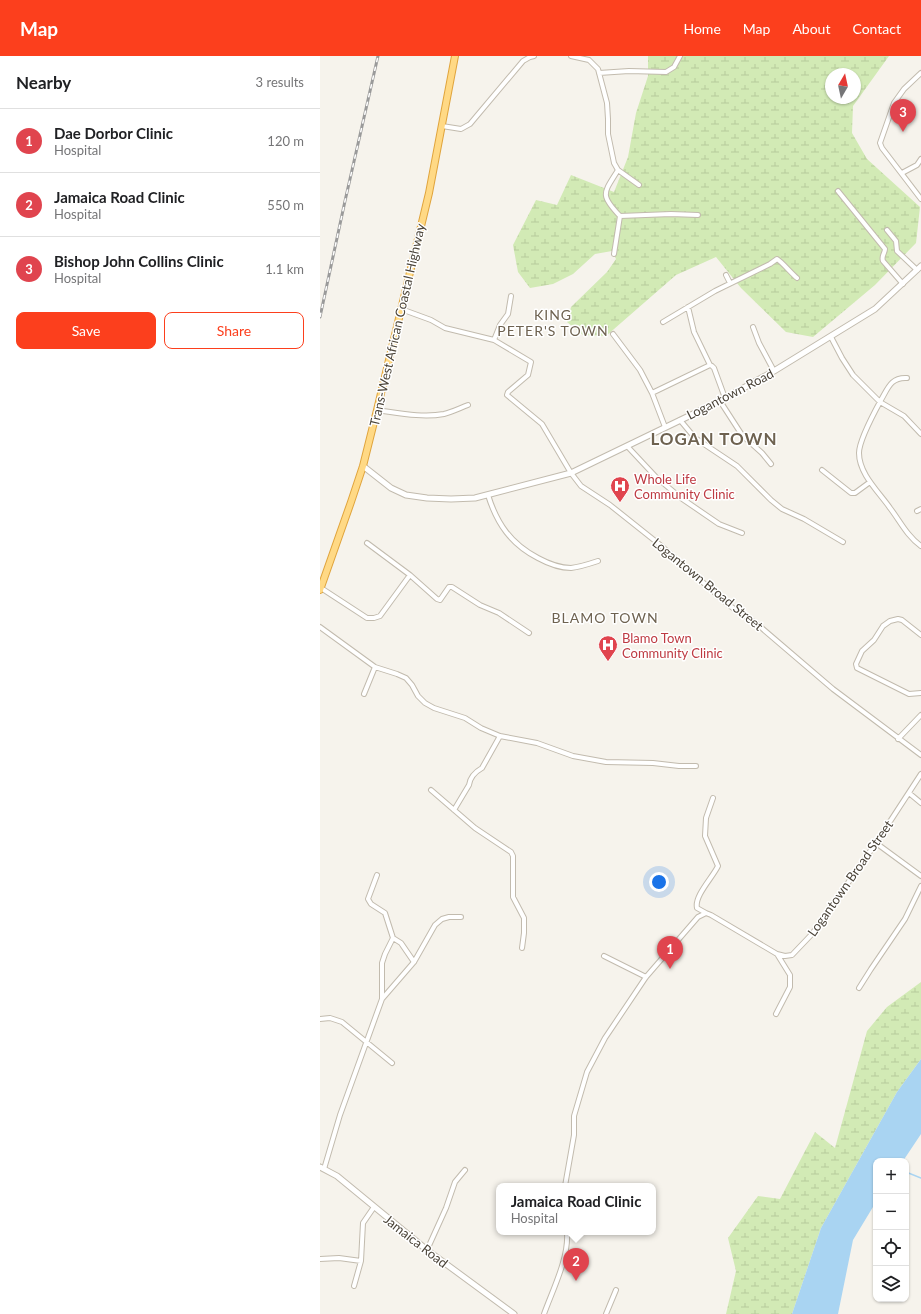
<!DOCTYPE html>
<html lang="en">
<head>
<meta charset="utf-8">
<style>
	body { margin:0; font-family:Lato,sans-serif; background:#f6f6f6; color:#202124 }
	.controls { position:absolute; right:12px; bottom:12px; display:grid; overflow:hidden; border-radius:8px; box-shadow:0 1px 3px #0004 }
	.controls button { width:36px; height:36px; display:grid; place-items:center; padding:0; border:0; border-bottom:1px solid #e0e0e0; background:#fff; color:#202124; font:20px sans-serif }
	.compass { position:absolute; left:505px; top:12px; width:36px; height:36px; border-radius:50%; background:#fff; box-shadow:0 1px 3px #0004; rotate:9deg }
	.you { position:absolute; left:339px; top:826px; width:14px; height:14px; margin:-10px; border:3px solid #fff; border-radius:50%; background:#1a73e8; box-shadow:0 0 0 6px #1a73e833 }
	.badge { display:grid; place-items:center; width:26px; height:26px; border-radius:50%; background:#fc3f1d; color:#fff; font-size:13px; font-weight:700 }
	.pin { position:absolute; translate:-50% -33px; filter:drop-shadow(0 1px 2px #0008) }
	.pin::after { content:''; position:absolute; top:21px; width:14px; height:12px; background:inherit; clip-path:polygon(0 0,100% 0,50% 100%) }
	.popup { position:absolute; left:176px; top:1127px; width:160px; height:52px; box-sizing:border-box; display:grid; place-content:center; border-radius:8px; background:#fff; filter:drop-shadow(0 1px 3px #0005); font-size:13px; white-space:nowrap; color:#757577 }
	.popup b { font-size:15px; color:#202124 }
	.popup::after { content:''; position:absolute; left:50%; top:100%; margin-left:-8px; border:8px solid transparent; border-top-color:#fff }
	.list { margin:0; padding:0; list-style:none }
	h2 { display:flex; justify-content:space-between; align-items:center; height:52px; margin:0; padding:0 16px; font-size:17px }
	h2 small { font-size:13px; font-weight:400; color:#757577 }
	.list li { display:grid; grid-template-columns:26px 1fr auto; gap:12px; align-items:center; box-sizing:border-box; height:64px; padding:0 16px; border-top:1px solid #e0e0e0 }
	.list b { display:block; font-size:15px; white-space:nowrap }
	.list p { margin:0; font-size:13px; white-space:nowrap; color:#757577 }
	.list em { font-size:13px; font-style:normal; color:#757577 }
	.actions { display:flex; gap:8px; padding:12px 16px }
	.actions a { flex:1; padding:9px 0; border:1px solid #fc3f1d; border-radius:8px; text-align:center; font-size:14px; color:#fc3f1d }
	.actions .main { background:#fc3f1d; color:#fff }
	.icon { flex:none; width:22px; height:22px; fill:none; stroke:currentColor; stroke-width:2; stroke-linecap:round; stroke-linejoin:round }
	.map { position:relative; flex:none; width:601px; height:1258px; overflow:hidden }
	header { display:flex; align-items:center; gap:24px; box-sizing:border-box; height:56px; padding:0 20px; background:#fc3f1d; color:#fff }
	header strong { font-size:19px }
	nav { display:flex; gap:22px; margin-inline-start:auto; font-size:14px }
	main { display:flex }
	aside { flex:1; background:#fff }
	.map>svg:first-child { display:block }
</style>
</head>
<body>
<header>
<strong>Map</strong>
<nav><a>Home</a><a>Map</a><a>About</a><a>Contact</a></nav>
</header>
<main>
<aside>
<h2>Nearby<small>3 results</small></h2>
<ul class="list">
<li><span class="badge" style="background:#e0444e">1</span><div><b>Dae Dorbor Clinic</b><p>Hospital</p></div><em>120 m</em></li>
<li><span class="badge" style="background:#e0444e">2</span><div><b>Jamaica Road Clinic</b><p>Hospital</p></div><em>550 m</em></li>
<li><span class="badge" style="background:#e0444e">3</span><div><b>Bishop John Collins Clinic</b><p>Hospital</p></div><em>1.1 km</em></li>
</ul>
<div class="actions"><a class="main">Save</a><a>Share</a></div>
</aside>
<div class="map">
<svg width="601" height="1258" viewBox="0 0 601 1258">
	<defs>
		<pattern id="wetland-marsh" width="20" height="14" patternUnits="userSpaceOnUse"><rect width="20" height="14" fill="#d2eab5"/><path d="M1 5h8M5 5V1M11 12h8M15 12V8" fill="none" stroke="#b6ca9c"/></pattern>
	</defs>
	<rect width="100%" height="100%" fill="#f6f3ec"/>
	<path fill="url(#wetland-marsh)" fill-rule="evenodd" d="M328 0H569L533 50 532 77 547 103 600 151 596 187 555 229 493 281 466 276 421 232 396 201 356 219 286 280 263 279 247 266 251 251 287 216 296 203 292 195 275 198 253 218 233 228 210 232 198 216 193 189 216 144 237 149 251 119 294 136 308 101 316 57 328 20ZM511 18H535V42H511Z
		M601 926V1003L577 1036 501 1172 472 1258H406L416 1215 408 1182 438 1140 460 1143 495 1076 515 1092 547 975 567 951Z"/>
	<path fill="#a9d4f2" d="M601 1003V1078L583 1105H556V1146L533 1184 518 1258H472L501 1172 577 1036Z"/>
	<g fill="none" stroke-linecap="round" stroke-linejoin="round">
		<path stroke="#a9d4f2" stroke-width="1.5" d="M586 1116 601 1122"/>
		<g stroke="#c2bbae" stroke-width="6">
			<path id="minor" d="M251 0 269 4 278 13 287 47 288 63V78L294 107 298 114 319 129
				M279 17 309 15 346 16 354 11 360 0
				M601 17 584 33 574 47 560 87 562 92 601 143
				M122 70 141 73 150 68 203 5 210 1 214 0
				M298 114C284 137 279 138 300 160L351 158 378 159
				M582 117 597 109 601 103
				M518 135 565 193C565 197 561 200 563 205L583 228
				M567 174 576 185 577 195 597 214
				M294 198 300 160
				M406 219 410 227
				M368 251 374 276 390 309
				M81 253 111 264 125 272 174 284 211 306 208 319 188 336 187 339 222 368 251 417 261 430 290 449 339 488 410 550 437 568 513 633 601 699
				M343 266 395 235 450 208 457 203C461 205 472 218 477 222
				M433 271 439 287 454 315
				M293 278 320 314 332 337 345 371
				M511 281 522 302 533 319 560 346 584 360 601 378
				M174 284 180 269 188 258 191 240
				M587 322C571 321 568 332 561 344 555 355 539 385 539 397 539 418 559 436 570 452 580 465 587 480 601 490
				M332 337 390 309 392 310 394 312 405 342
				M400 345 422 379 442 397 451 408
				M57 354C79 357 102 362 124 358 132 356 140 352 148 349
				M360 364 375 382 417 410 451 444 462 453 484 463 523 486
				M307 390 336 421 361 442 399 468 422 477
				M502 414 531 437H535L550 426
				M168 439C177 468 191 488 218 502 229 508 239 512 251 512 260 511 269 508 278 505
				M597 455 601 453
				M47 487 90 519 117 543 120 544 129 531H132L160 549 179 557 209 577
				M1 532 47 562H54L60 560 90 519
				M0 571 55 611 77 618 86 622 92 629 98 640 105 647 114 652 145 662 161 672 180 680 217 687 253 700 286 706 333 707 359 710H376
				M601 579 582 564 578 563 570 565 563 570 554 584 542 595 536 608 537 612 589 638 601 637
				M44 638 55 611
				M578 683 601 659
				M111 734 155 772 191 796 193 800V841L204 862V877L202 892
				M589 737 601 747
				M134 754 149 729C150 721 155 716 162 712L180 680
				M556 787 601 820
				M57 819 48 843 51 848 65 857 73 882 81 887 94 906
				M386 857 377 852C374 840 393 821 398 810L385 780 386 762 393 742
				M284 900 326 921
				M539 932 551 913 585 863 601 830
				M62 943V907L65 898 73 882
				M456 958 470 931V919L457 898
				M0 963 10 962 22 966 72 1007
				M4 1113 20 1059 62 943 94 906 115 869 122 863 129 861H141
				M245 1130 254 1079V1060L267 1016 285 982 326 921 378 861 386 857 391 859 457 898 465 900 472 899 492 878 556 787 601 718
				M107 1194 126 1152 135 1126 145 1114
				M0 1203 19 1202 41 1205
				M34 1230 41 1205 43 1167 54 1151
				M224 1258C233 1233 249 1202 247 1176
				M286 1258 296 1234"/>
		</g>
		<g stroke="#c2bbae" stroke-width="7">
			<path id="tertiary" d="M43 410 71 432 86 439 107 442 131 443 155 442 251 417 400 345 454 315 555 253 601 210
				M0 1111 17 1120 107 1194 194 1258"/>
		</g>
		<g stroke="#e0a43c" stroke-width="8">
			<path id="trunk" d="M0 534 31 446 43 410 57 354 109 137 135 0"/>
		</g>
		<use href="#minor" stroke="#fff" stroke-width="4"/>
		<use href="#tertiary" stroke="#fff" stroke-width="5"/>
		<use href="#trunk" stroke="#ffd985" stroke-width="6"/>
		<g stroke="#9a9a9a" stroke-width="3">
			<path id="rail" d="M0 261 25 145 58 0"/>
		</g>
		<use href="#rail" stroke="#fff" stroke-width="1.5" stroke-dasharray="4.5" stroke-linecap="butt"/>
	</g>
	<defs>
		<g id="hospital-pin" transform="scale(1)"><path d="M0 17L-7.5 6A9.5 9.5 0 1 1 7.5 6Z" fill="#e0444e" stroke="#fff"/><path d="M-5-5h3v3.5h4V-5h3V5h-3V1.5h-4V5h-3Z" fill="#fff"/></g>
	</defs>
	<g fill-rule="evenodd">
		<use href="#hospital-pin" x="300" y="430"/>
		<use href="#hospital-pin" x="288" y="589"/>
	</g>
	<g text-anchor="middle" dominant-baseline="central" stroke-width="3" stroke-linejoin="round" paint-order="stroke">
		<g font-size="13" fill="#4b4439" stroke="#fff">
			<text transform="translate(77 269) rotate(-77)">Trans-West African Coastal Highway</text>
			<text transform="translate(410 338) rotate(-27)">Logantown Road</text>
			<text transform="translate(388 528) rotate(39)">Logantown Broad Street</text>
			<text transform="translate(530 822) rotate(-55)">Logantown Broad Street</text>
			<text transform="translate(96 1185) rotate(38)">Jamaica Road</text>
		</g>
		<g font-size="13" fill="#be3a42" stroke="#fff" text-anchor="start">
			<text x="314" y="423">Whole Life<tspan x="314" dy="15">Community Clinic</tspan></text>
			<text x="302" y="582">Blamo Town<tspan x="302" dy="15">Community Clinic</tspan></text>
		</g>
		<g font-size="14" letter-spacing="1" fill="#6e6250" stroke="#fff">
			<text x="233" y="258">KING<tspan x="233" dy="16">PETER'S TOWN</tspan></text>
			<text x="285" y="561">BLAMO TOWN</text>
		</g>
		<g font-size="17" font-weight="bold" letter-spacing="1" fill="#6e6250" stroke="#fff">
			<text x="394" y="382">LOGAN TOWN</text>
		</g>
	</g>
</svg>
<div class="controls">
<button>+</button>
<button>−</button>
<button><svg class="icon" aria-label="locate" viewBox="0 0 24 24"><circle cx="12" cy="12" r="6"/><path d="M12 2v4M12 18v4M2 12h4M18 12h4"/></svg></button>
<button><svg class="icon" aria-label="layers" viewBox="0 0 24 24"><path d="M12 4l9 5-9 5-9-5zM3 14l9 5 9-5"/></svg></button>
</div>
<svg class="compass" viewBox="-18 -18 36 36"><path d="M0-13l5 13h-10z" fill="#e53935"/><path d="M0 13l5-13h-10z" fill="#757577"/></svg>
<div class="you"></div>
<div class="pin badge" style="left:350px;top:913px;background:#e0444e">1</div>
<div class="pin badge" style="left:256px;top:1225px;background:#e0444e">2</div>
<div class="popup"><b>Jamaica Road Clinic</b>Hospital</div>
<div class="pin badge" style="left:583px;top:76px;background:#e0444e">3</div>
</div>
</main>
</body>
</html>
